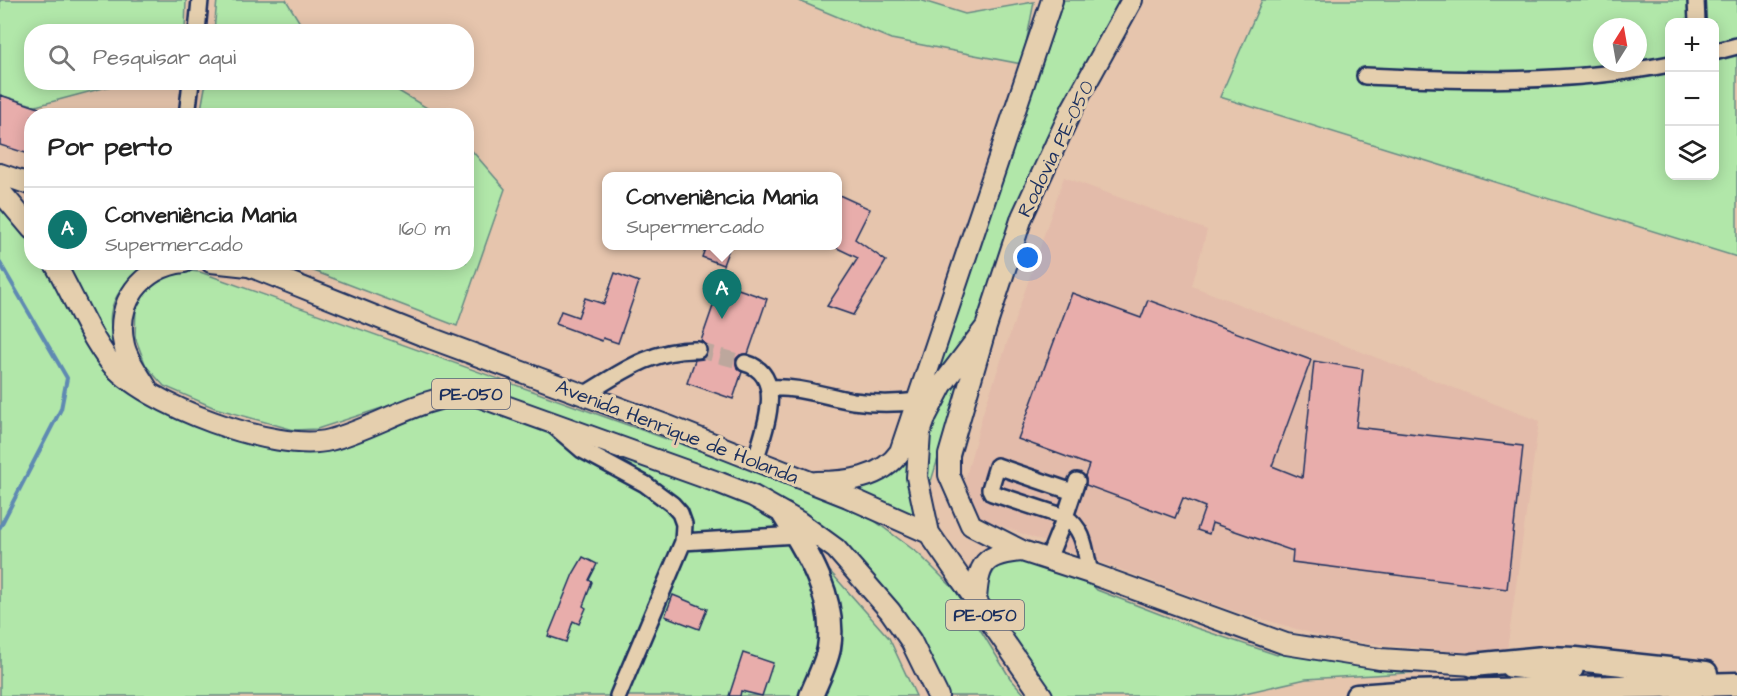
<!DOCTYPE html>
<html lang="pt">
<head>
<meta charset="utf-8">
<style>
	body { margin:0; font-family:"Architects Daughter",sans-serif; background:#f6f6f6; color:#222 }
	.controls { position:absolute; right:18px; top:18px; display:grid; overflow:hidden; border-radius:12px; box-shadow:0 3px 15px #0003 }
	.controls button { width:54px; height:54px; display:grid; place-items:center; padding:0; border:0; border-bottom:2px solid #e0e0e0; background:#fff; color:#222; font:30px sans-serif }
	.compass { position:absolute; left:1593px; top:18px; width:54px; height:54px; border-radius:50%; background:#fff; box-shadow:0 3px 15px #0003; rotate:11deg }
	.you { position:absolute; left:1028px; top:258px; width:21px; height:21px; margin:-15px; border:4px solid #fff; border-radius:50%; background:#1a73e8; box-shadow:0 0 0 9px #1a73e833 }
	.badge { display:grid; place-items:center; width:39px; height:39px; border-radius:50%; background:#0f766e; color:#fff; font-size:20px; font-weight:700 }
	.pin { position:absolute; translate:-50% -50px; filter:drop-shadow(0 2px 3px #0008) }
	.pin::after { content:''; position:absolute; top:32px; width:21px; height:18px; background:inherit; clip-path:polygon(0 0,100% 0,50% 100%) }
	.popup { position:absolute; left:602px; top:172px; width:240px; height:78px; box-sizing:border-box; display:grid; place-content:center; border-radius:12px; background:#fff; filter:drop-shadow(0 2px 4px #0005); font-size:20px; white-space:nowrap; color:#767676 }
	.popup b { font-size:22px; color:#222 }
	.popup::after { content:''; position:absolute; left:50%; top:100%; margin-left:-12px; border:12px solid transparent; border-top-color:#fff }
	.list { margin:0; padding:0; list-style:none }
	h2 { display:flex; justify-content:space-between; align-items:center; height:78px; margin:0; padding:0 24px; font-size:26px }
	h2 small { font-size:20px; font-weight:400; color:#767676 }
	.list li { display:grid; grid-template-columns:39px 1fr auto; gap:18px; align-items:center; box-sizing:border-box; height:84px; padding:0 24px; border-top:2px solid #e0e0e0 }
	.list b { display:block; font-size:22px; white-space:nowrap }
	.list p { margin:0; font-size:20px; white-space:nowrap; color:#767676 }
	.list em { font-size:20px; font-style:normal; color:#767676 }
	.icon { flex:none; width:33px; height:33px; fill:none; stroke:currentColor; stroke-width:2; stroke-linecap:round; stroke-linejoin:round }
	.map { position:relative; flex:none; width:1737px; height:696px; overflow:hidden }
	.search { position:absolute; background:#fff; box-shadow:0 3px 15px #0003; left:24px; top:24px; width:450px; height:66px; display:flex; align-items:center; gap:15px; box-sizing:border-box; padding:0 21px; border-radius:24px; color:#767676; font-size:22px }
	.panel { position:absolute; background:#fff; box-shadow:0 3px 15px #0003; left:24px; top:108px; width:450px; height:162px; border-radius:24px }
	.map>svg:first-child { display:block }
</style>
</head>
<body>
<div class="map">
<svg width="1737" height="696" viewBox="0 0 1737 696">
	<rect width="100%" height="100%" fill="#e6c5ad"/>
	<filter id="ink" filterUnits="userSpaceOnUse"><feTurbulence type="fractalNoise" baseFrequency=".0167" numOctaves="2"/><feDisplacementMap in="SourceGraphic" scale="12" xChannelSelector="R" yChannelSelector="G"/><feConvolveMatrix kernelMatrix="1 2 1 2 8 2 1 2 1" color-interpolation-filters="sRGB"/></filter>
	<g filter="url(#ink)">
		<path fill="#e3bbaa" d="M1064 177 1207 230 1192 286 1539 421 1506 657 1331 639 1231 610 980 518 965 480 983 413Z"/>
		<path fill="#b1e7a9" stroke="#668b84" stroke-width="1.5" fill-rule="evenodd" d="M0 0H186L185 31 32 32V82L122 83 36 106 0 95Z
			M217 0H286L305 31H214Z
			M797 0H920L965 14 1034 2 1022 64 891 39Z
			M1064 0H1122L1040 156 1005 237 922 511 926 524 841 488 909 447Z
			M1262 0H1737V257L1220 97ZM1670 22H1714V176H1670ZM1602 27H1638V63H1602Z
			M206 82 385 83 439 115H200Z
			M467 145 505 189 457 326 293 263 466 262Z
			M0 194 31 231 32 262 51 263 102 350 165 402 293 443 460 394 784 515 797 535 829 649 810 696H0Z
			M63 263H149C100 299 101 326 133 374L113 355Z
			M180 270 200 272 784 481 872 519 919 554 957 592 1010 678 1026 696H946L922 642 862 562 795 509 730 479 431 392 317 429 294 430 215 408 164 386 146 366 135 337 136 306 152 284Z
			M1020 558 1085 577 1097 590 1196 628 1277 655 1286 650 1440 671 1306 679 1232 696H1051L983 602C989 578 992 561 1020 558Z
			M819 559 889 638 916 696H819L828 671Z"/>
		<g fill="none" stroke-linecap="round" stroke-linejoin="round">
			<path stroke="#5e8ab2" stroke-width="4" d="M0 263 67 378 61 409 0 527"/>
		</g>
		<path fill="#e8adab" stroke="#1b2f5e" stroke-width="1.5" d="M0 95 57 114 32 116V155L0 145Z
			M837 194 870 209 855 239 886 261 853 315 827 306 858 258 837 248Z
			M706 246H730L723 265 702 257Z
			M615 273 639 282 618 343 603 338 602 341 556 324 561 311 578 317 585 298 604 304Z
			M721 283 767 299 748 354 740 355 736 359 737 368 742 372 733 399 687 383 695 360 703 359 707 354V345L701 341Z
			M1072 293 1141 318 1148 300 1311 360 1272 466 1302 478 1314 361 1363 369 1356 427 1523 446 1507 589 1292 562 1293 551 1212 523 1209 534 1197 530 1205 507 1183 498 1175 518 1086 485 1085 476 1089 465 1018 439Z
			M583 557 597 564 589 580 592 582 583 606 586 608 579 624 573 621 566 642 548 636 573 574Z
			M673 595 707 609 699 629 665 616Z
			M743 653 773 663 762 696 741 691 740 696H729Z"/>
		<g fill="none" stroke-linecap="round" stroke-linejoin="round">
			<path stroke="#bda79d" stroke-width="15" stroke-dasharray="15 8" stroke-linecap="butt" d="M698 350 745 363"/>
			<g stroke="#1b2f5e" stroke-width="20">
				<path id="minor" d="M1696 0 1697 22
					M197 32 200 0
					M1714 52 1737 46
					M1365 76C1466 81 1570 84 1670 64
					M187 116 191 82
					M745 363C788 375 763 433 755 461
					M769 388C799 386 824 396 853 401 875 404 896 404 918 401
					M584 395C620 373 654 348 698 350
					M554 426 582 450 645 484 672 504 680 513 684 524 683 542 618 696
					M1077 481 1065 517C1085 529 1085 552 1090 573
					M683 542 797 535
					M1048 559 1065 517 992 493 990 489 997 466 1073 492
					M1509 669 1565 676 1575 670 1576 659"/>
			</g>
			<g stroke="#1b2f5e" stroke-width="24">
				<path id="major" d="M0 174 32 185
					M0 191 32 229
					M54 262C73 295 87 332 110 362 143 404 277 454 330 440 377 428 422 395 472 394L720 483 753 496 799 522 836 549 890 611 911 641 938 696
					M211 262 248 266
					M239 262 422 335 668 426 848 497 929 533 1042 696
					M986 327 949 455V475L971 525 1022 551 1090 573 1286 644 1380 659 1473 665
					M148 390C140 376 127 360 124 345 114 303 142 267 184 262
					M816 482C847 482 881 479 900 452L1052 0
					M929 533 917 477 920 433 926 416 942 385 986 327 1022 217 1072 109 1132 0
					M976 601C978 563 984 554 1022 551"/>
			</g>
			<g stroke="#1b2f5e" stroke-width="27">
				<path id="highway" d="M784 515C808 553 837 600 829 648 826 664 817 681 811 696
					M1473 665 1544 658 1576 659 1706 673
					M1357 696 1411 692 1737 684"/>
			</g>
			<use href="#minor" stroke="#e5cfae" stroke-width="15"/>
			<use href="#major" stroke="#e5cfae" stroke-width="20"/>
			<use href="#highway" stroke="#e5cfae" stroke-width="22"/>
		</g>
	</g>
	<g text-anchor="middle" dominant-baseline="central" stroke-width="6" stroke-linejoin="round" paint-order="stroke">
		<g fill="#e5cfae" stroke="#585f76" stroke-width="1.5">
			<rect x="432" y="379" width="78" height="30" rx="4.5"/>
			<rect x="946" y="600" width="78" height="30" rx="4.5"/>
		</g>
		<g font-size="18" font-weight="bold" fill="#1b2f5e">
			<text x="471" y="394">PE-050</text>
			<text x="985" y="615">PE-050</text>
		</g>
		<g font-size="20" fill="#1b2f5e" stroke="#e5cfae">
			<text transform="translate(1056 149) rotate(-64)">Rodovia PE-050</text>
			<text transform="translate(677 432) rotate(21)">Avenida Henrique de Holanda</text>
		</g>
	</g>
</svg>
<div class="controls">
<button>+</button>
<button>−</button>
<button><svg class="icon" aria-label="layers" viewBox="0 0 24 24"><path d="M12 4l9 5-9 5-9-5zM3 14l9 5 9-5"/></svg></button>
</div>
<svg class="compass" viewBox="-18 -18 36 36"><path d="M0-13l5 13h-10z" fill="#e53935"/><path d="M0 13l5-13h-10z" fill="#767676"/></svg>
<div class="you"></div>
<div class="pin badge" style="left:722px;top:319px">A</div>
<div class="popup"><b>Conveniência Mania</b>Supermercado</div>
<div class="search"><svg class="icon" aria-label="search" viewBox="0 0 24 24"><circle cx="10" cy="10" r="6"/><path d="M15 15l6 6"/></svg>Pesquisar aqui</div>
<section class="panel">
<h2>Por perto<small></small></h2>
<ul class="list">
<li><span class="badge">A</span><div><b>Conveniência Mania</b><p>Supermercado</p></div><em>160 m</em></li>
</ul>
</section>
</div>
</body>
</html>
